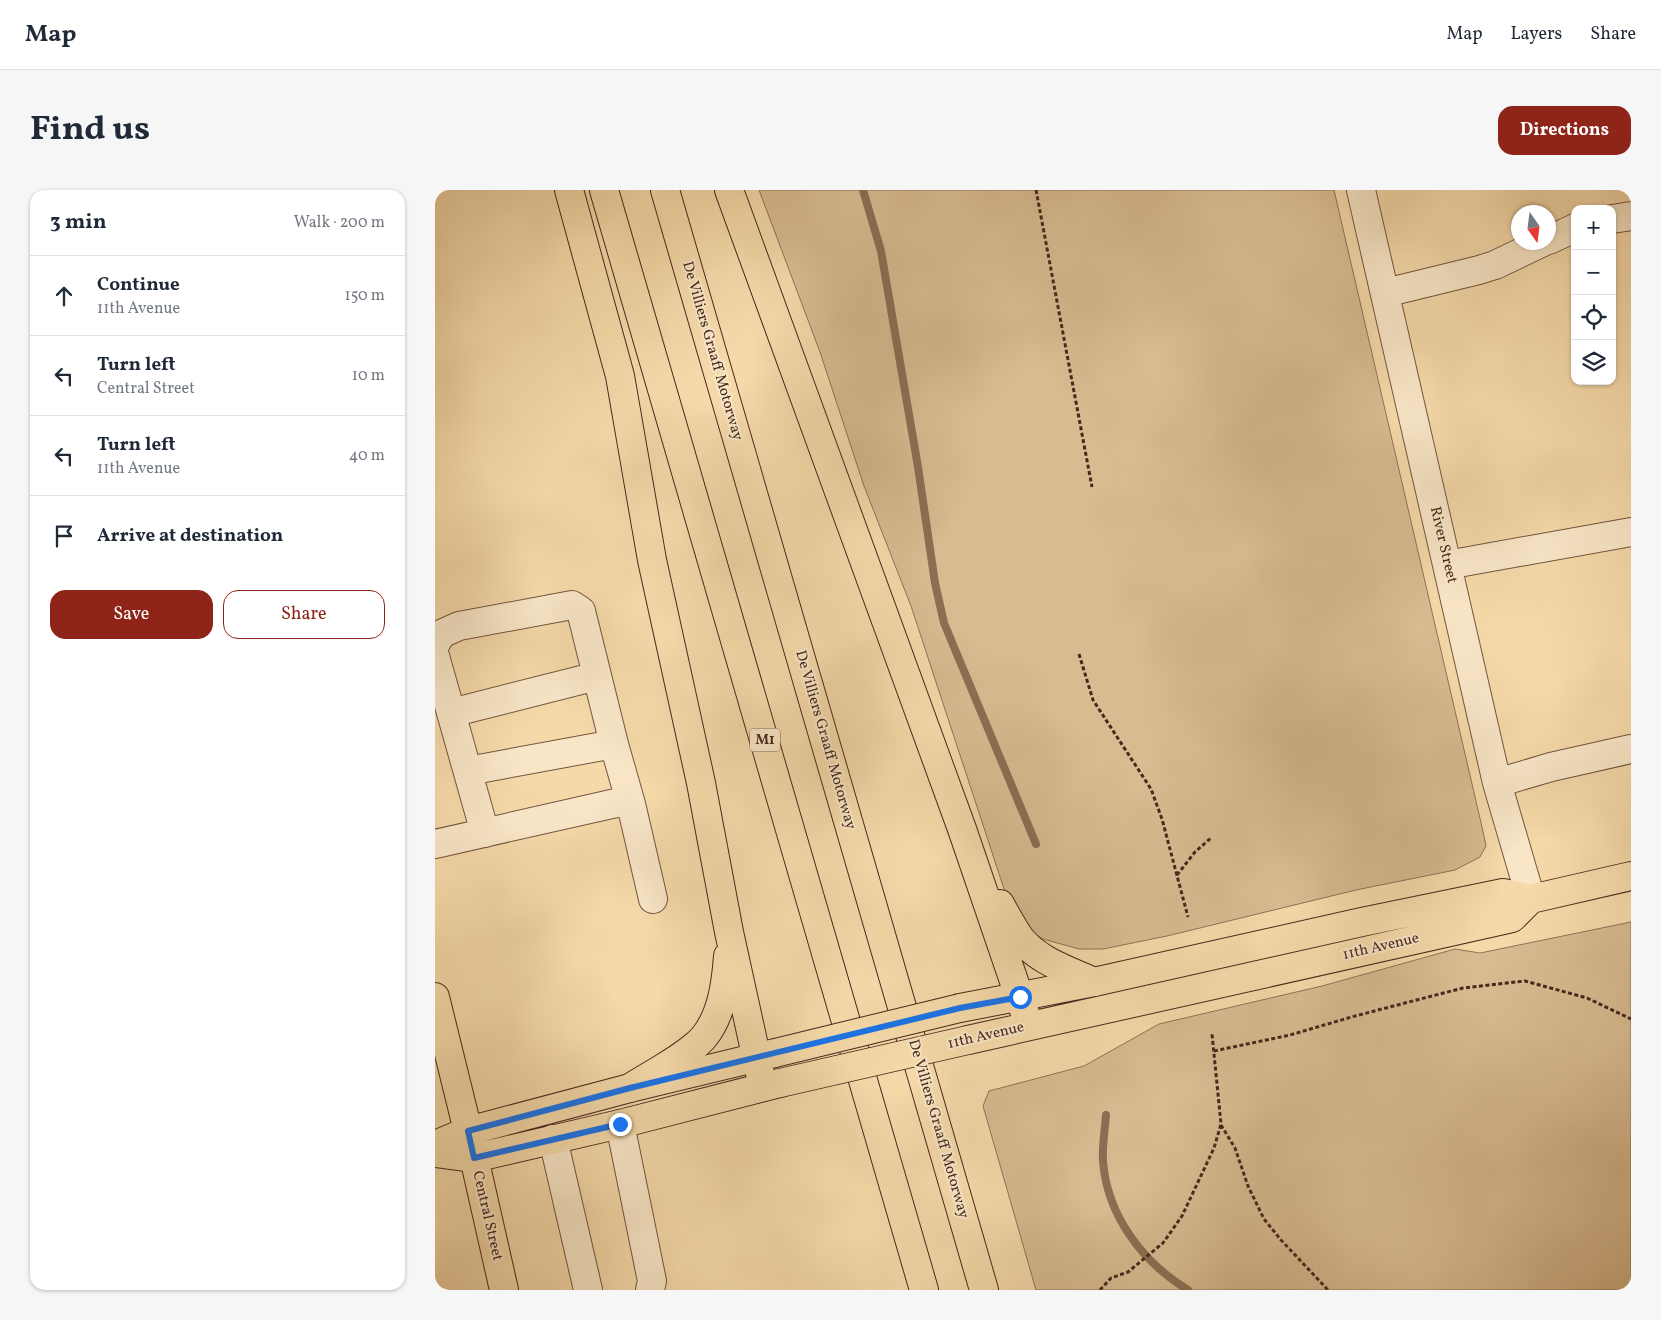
<!DOCTYPE html>
<html lang="en">
<head>
<meta charset="utf-8">
<style>
	body { margin:0; font-family:Vollkorn,serif; background:#f6f6f7; color:#1f2937 }
	.controls { position:absolute; right:15px; top:15px; display:grid; overflow:hidden; border-radius:10px; box-shadow:0 1px 4px #0004 }
	.controls button { width:45px; height:45px; display:grid; place-items:center; padding:0; border:0; border-bottom:1px solid #e0e1e3; background:#fff; color:#1f2937; font:25px sans-serif }
	.compass { position:absolute; left:1076px; top:15px; width:45px; height:45px; border-radius:50%; background:#fff; box-shadow:0 1px 4px #0004; rotate:166deg }
	.stop { position:absolute; width:15px; height:15px; margin:-11px; border:4px solid #1a73e8; border-radius:50%; background:#fff }
	.stop.end { background:#1a73e8; border-color:#fff; box-shadow:0 1px 5px #0008 }
	.list { margin:0; padding:0; list-style:none }
	h2 { display:flex; justify-content:space-between; align-items:center; height:65px; margin:0; padding:0 20px; font-size:21px }
	h2 small { font-size:16px; font-weight:400; color:#747a83 }
	.list li { display:grid; grid-template-columns:32px 1fr auto; gap:15px; align-items:center; box-sizing:border-box; height:80px; padding:0 20px; border-top:1px solid #e0e1e3 }
	.list b { display:block; font-size:19px; white-space:nowrap }
	.list p { margin:0; font-size:16px; white-space:nowrap; color:#747a83 }
	.list em { font-size:16px; font-style:normal; color:#747a83 }
	.actions { display:flex; gap:10px; padding:15px 20px }
	.actions a { flex:1; padding:11px 0; border:1px solid #8f2418; border-radius:15px; text-align:center; font-size:18px; color:#8f2418 }
	.actions .main { background:#8f2418; color:#fff }
	.icon { flex:none; width:28px; height:28px; fill:none; stroke:currentColor; stroke-width:2; stroke-linecap:round; stroke-linejoin:round }
	.map { position:relative; flex:none; width:1196px; height:1100px; overflow:hidden; border-radius:15px }
	header { display:flex; align-items:center; gap:30px; box-sizing:border-box; height:70px; padding:0 25px; background:#fff; border-bottom:1px solid #e0e1e3 }
	header strong { font-size:24px }
	nav { display:flex; gap:28px; margin-inline-start:auto; font-size:18px }
	.intro { display:flex; align-items:center; justify-content:space-between; box-sizing:border-box; height:120px; padding:0 30px }
	h1 { margin:0; font-size:35px }
	.button { padding:12px 22px; border-radius:15px; background:#8f2418; color:#fff; font-size:18px; font-weight:700 }
	main { display:flex; gap:30px; padding:0 30px }
	aside { flex:1; background:#fff; border-radius:15px; box-shadow:0 1px 4px #0004 }
	.map>svg:first-child { display:block }
</style>
</head>
<body>
<header>
<strong>Map</strong>
<nav><a>Map</a><a>Layers</a><a>Share</a></nav>
</header>
<div class="intro"><h1>Find us</h1><a class="button">Directions</a></div>
<main>
<aside>
<h2>3 min<small>Walk · 200 m</small></h2>
<ul class="list">
<li><svg class="icon" aria-label="ahead" viewBox="0 0 24 24"><path d="M12 20V5M6 11l6-6 6 6"/></svg><div><b>Continue</b><p>11th Avenue</p></div><em>150 m</em></li>
<li><svg class="icon" aria-label="left" viewBox="0 0 24 24"><path d="M17 20v-9H6M10 6l-5 5 5 5"/></svg><div><b>Turn left</b><p>Central Street</p></div><em>10 m</em></li>
<li><svg class="icon" aria-label="left" viewBox="0 0 24 24"><path d="M17 20v-9H6M10 6l-5 5 5 5"/></svg><div><b>Turn left</b><p>11th Avenue</p></div><em>40 m</em></li>
<li><svg class="icon" aria-label="arrive" viewBox="0 0 24 24"><path d="M6 21V4h12l-3 4 3 4H6"/></svg><div><b>Arrive at destination</b></div></li>
</ul>
<div class="actions"><a class="main">Save</a><a>Share</a></div>
</aside>
<div class="map">
<svg width="1196" height="1100" viewBox="0 0 1196 1100">
	<rect width="100%" height="100%" fill="#f5d9a9"/>
	<filter id="stains"><feTurbulence type="fractalNoise" baseFrequency=".004" numOctaves="4"/><feColorMatrix values="0 0 0 0 .2 0 0 0 0 .09 0 0 0 0 .02 0 0 0 .5 -.17"/></filter>
	<radialGradient id="worn" r=".72"><stop offset=".6" stop-color="#630" stop-opacity="0"/><stop offset="1" stop-color="#630" stop-opacity=".3"/></radialGradient>
	<path fill="#d8bb91" stroke="#907257" d="M324 0H899L1047 637 1051 656 1045 667 1020 680 921 700 732 746 668 759H644L608 749 595 741 574 714 476 416 429 296 385 162Z
		M1196 732V1100H601L548 916 554 901 649 876 724 834 887 796 1020 759 1045 763Z"/>
	<g fill="none" stroke-linecap="round" stroke-linejoin="round">
		<path stroke="#8c6e54" stroke-width="8" d="M428 0 446 61 483 277 500 393 509 433 601 654
			M671 925C670 939 667 956 668 971 672 1025 707 1072 753 1100"/>
		<g stroke="#735440" stroke-width="30">
			<path id="minor" d="M926 0 1062 593 1096 709
				M1177 29 1196 26
				M1114 50 1140 38
				M950 103 1044 80 1060 75 1108 52
				M1012 375 1196 342
				M0 455 6 444 24 436 137 415 146 421 179 554 196 614
				M0 466 50 643
				M16 523 162 486
				M33 581 179 554
				M1062 593 1116 577 1196 559
				M0 654 181 613 196 614 218 709
				M185 934 217 1091 215 1100
				M118 949 153 1100"/>
		</g>
		<g stroke="#48281d" stroke-width="30">
			<path id="major" d="M0 807 33 941 69 1100
				M525 818 659 792 927 732 1068 703 1096 709 1196 686
				M533 850 1077 728 1096 709
				M0 955 33 941 195 898 340 863
				M0 963 39 968 185 934 345 893"/>
		</g>
		<g stroke="#48281d" stroke-width="30">
			<path id="highway" d="M134 0 185 186 217 370 266 593 294 742 328 897
				M169 0 489 1100
				M230 0 549 1100
				M294 0 527 639 594 835
				M565 714C571 725 578 738 585 748 603 771 633 780 659 792
				M195 898C215 885 254 865 269 847 287 825 291 793 293 766"/>
		</g>
		<path stroke="#48281d" stroke-width="3" stroke-dasharray="4 2.5" stroke-linecap="butt" d="M601 0 657 297
			M644 464 658 510 716 599 727 629 753 727
			M742 685 760 662 777 647
			M779 861 855 845 920 826 1028 798 1090 791 1152 808 1196 829
			M786 935 800 958 813 996 829 1029 846 1050 893 1100
			M665 1100 676 1088 693 1082 728 1053 747 1026 779 958 786 934 777 844"/>
		<use href="#minor" stroke="#f8e6c7" stroke-width="28"/>
		<use href="#major" stroke="#f5d9a9" stroke-width="28"/>
		<use href="#highway" stroke="#f5d9a9" stroke-width="28"/>
		<g stroke="#48281d" stroke-width="30" stroke-linecap="butt">
			<path id="major-bridge" d="M340 863 525 818
				M345 893 533 850"/>
		</g>
		<use href="#major-bridge" stroke="#f5d9a9" stroke-width="28"/>
	</g>
	<g fill="none" stroke-linecap="round" stroke-linejoin="round">
		<path stroke="#1a73e8" stroke-width="6" d="M185 934 39 968 33 941 195 898 525 818 585 807"/>
	</g>
	<g text-anchor="middle" dominant-baseline="central" stroke-width="4" stroke-linejoin="round" paint-order="stroke">
		<rect fill="#f8e6c7" stroke="#7d6150" stroke-width="1" x="315" y="538.5" width="30" height="23" rx="4"/>
		<g font-size="14" font-weight="bold" fill="#48281d">
			<text x="330" y="550">M1</text>
		</g>
		<g font-size="15" fill="#48281d" stroke="#f8e6c7">
			<text transform="translate(277 161) rotate(74)">De Villiers Graaff Motorway</text>
			<text transform="translate(1008 355) rotate(77)">River Street</text>
			<text transform="translate(390 550) rotate(74)">De Villiers Graaff Motorway</text>
			<text transform="translate(946 757) rotate(-13)">11th Avenue</text>
			<text transform="translate(551 846) rotate(-13)">11th Avenue</text>
			<text transform="translate(503 939) rotate(74)">De Villiers Graaff Motorway</text>
			<text transform="translate(52 1026) rotate(77)">Central Street</text>
		</g>
	</g>
	<rect width="100%" height="100%" filter="url(#stains)"/>
	<rect width="100%" height="100%" fill="url(#worn)"/>
</svg>
<div class="controls">
<button>+</button>
<button>−</button>
<button><svg class="icon" aria-label="locate" viewBox="0 0 24 24"><circle cx="12" cy="12" r="6"/><path d="M12 2v4M12 18v4M2 12h4M18 12h4"/></svg></button>
<button><svg class="icon" aria-label="layers" viewBox="0 0 24 24"><path d="M12 4l9 5-9 5-9-5zM3 14l9 5 9-5"/></svg></button>
</div>
<svg class="compass" viewBox="-18 -18 36 36"><path d="M0-13l5 13h-10z" fill="#e53935"/><path d="M0 13l5-13h-10z" fill="#747a83"/></svg>
<div class="stop" style="left:585px;top:807px"></div>
<div class="stop end" style="left:185px;top:934px"></div>
</div>
</main>
</body>
</html>
